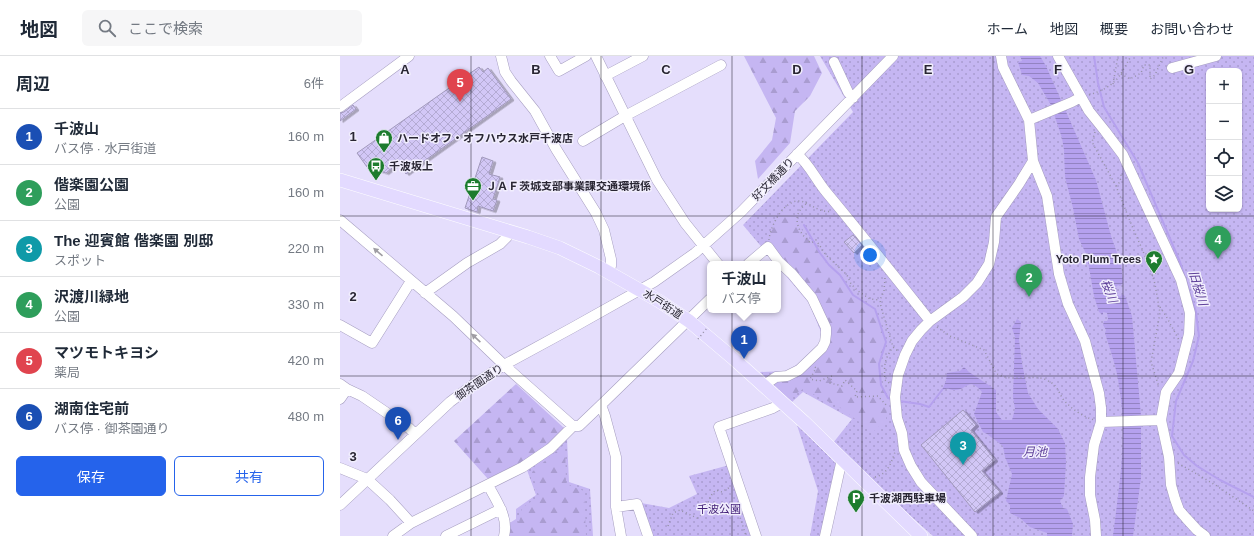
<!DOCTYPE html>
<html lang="ja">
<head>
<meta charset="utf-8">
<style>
	body { margin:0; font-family:Arial,"Noto Sans JP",sans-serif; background:#f6f6f7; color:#1f2937 }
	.controls { position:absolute; right:12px; top:12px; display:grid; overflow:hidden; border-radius:6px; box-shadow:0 1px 3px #0004 }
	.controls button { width:36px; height:36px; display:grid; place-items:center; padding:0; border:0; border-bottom:1px solid #e0e1e3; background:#fff; color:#1f2937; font:20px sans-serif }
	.you { position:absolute; left:530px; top:199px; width:14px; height:14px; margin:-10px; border:3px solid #fff; border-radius:50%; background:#1a73e8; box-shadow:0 0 0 6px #1a73e833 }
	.badge { display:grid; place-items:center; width:26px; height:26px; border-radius:50%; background:#2563eb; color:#fff; font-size:13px; font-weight:700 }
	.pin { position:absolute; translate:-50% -33px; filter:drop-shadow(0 1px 2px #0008) }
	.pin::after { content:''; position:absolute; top:21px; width:14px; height:12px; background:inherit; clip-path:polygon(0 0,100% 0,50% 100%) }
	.popup { position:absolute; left:367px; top:205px; width:74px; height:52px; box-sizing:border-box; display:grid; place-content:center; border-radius:6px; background:#fff; filter:drop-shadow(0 1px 3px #0005); font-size:13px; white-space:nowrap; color:#747a83 }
	.popup b { font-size:15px; color:#1f2937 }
	.popup::after { content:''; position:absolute; left:50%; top:100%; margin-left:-8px; border:8px solid transparent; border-top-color:#fff }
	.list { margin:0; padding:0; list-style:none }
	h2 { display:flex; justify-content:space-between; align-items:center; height:52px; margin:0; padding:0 16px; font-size:17px }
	h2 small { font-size:13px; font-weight:400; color:#747a83 }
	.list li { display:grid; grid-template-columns:26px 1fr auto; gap:12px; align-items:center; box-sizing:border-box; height:56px; padding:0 16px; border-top:1px solid #e0e1e3 }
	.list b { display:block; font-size:15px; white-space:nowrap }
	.list p { margin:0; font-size:13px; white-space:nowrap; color:#747a83 }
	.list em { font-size:13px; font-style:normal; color:#747a83 }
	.actions { display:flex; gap:8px; padding:12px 16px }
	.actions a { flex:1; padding:9px 0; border:1px solid #2563eb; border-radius:6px; text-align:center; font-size:14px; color:#2563eb }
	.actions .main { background:#2563eb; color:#fff }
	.icon { flex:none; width:22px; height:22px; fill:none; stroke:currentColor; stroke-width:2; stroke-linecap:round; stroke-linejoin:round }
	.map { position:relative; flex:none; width:914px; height:480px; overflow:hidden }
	header { display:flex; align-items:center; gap:24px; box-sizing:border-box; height:56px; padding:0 20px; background:#fff; border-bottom:1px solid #e0e1e3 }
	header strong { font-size:19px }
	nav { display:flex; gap:22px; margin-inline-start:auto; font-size:14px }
	.search { width:280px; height:36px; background:#f6f6f7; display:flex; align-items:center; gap:10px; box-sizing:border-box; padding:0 14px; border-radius:6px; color:#747a83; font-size:15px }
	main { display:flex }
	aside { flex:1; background:#fff }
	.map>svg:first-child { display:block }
</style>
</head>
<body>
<header>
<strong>地図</strong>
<div class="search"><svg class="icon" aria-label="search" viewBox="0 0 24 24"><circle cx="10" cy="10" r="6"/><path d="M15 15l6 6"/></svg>ここで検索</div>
<nav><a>ホーム</a><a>地図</a><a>概要</a><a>お問い合わせ</a></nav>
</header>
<main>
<aside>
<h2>周辺<small>6件</small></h2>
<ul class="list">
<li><span class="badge" style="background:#1a4fb4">1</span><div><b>千波山</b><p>バス停 · 水戸街道</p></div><em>160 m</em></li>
<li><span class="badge" style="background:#2e9e5b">2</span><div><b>偕楽園公園</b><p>公園</p></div><em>160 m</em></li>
<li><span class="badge" style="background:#0f9aa8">3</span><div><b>The 迎賓館 偕楽園 別邸</b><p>スポット</p></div><em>220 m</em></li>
<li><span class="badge" style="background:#2e9e5b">4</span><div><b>沢渡川緑地</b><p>公園</p></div><em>330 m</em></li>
<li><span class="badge" style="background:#e0444e">5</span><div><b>マツモトキヨシ</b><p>薬局</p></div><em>420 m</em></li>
<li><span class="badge" style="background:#1a4fb4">6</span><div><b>湖南住宅前</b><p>バス停 · 御茶園通り</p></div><em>480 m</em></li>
</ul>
<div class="actions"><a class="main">保存</a><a>共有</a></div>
</aside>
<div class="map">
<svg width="914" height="480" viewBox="0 0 914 480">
	<defs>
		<pattern id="grass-dots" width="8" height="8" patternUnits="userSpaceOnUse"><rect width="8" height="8" fill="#c5b6f2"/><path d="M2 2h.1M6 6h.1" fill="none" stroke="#a99cd0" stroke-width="1.8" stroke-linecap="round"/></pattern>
		<pattern id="forest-firs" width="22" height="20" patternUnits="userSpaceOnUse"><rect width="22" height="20" fill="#c5b6f2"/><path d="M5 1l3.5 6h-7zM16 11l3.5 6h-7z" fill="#a99cd0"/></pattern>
		<pattern id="water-rules" width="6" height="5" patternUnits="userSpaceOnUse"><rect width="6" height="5" fill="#b5a1ee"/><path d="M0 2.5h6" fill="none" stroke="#9383c1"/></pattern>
		<pattern id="building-cross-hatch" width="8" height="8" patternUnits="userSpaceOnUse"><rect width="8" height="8" fill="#d2c7f6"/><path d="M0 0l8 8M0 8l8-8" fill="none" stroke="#b4abd3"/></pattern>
		<filter id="shadow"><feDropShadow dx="3" dy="1.5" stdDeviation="0" flood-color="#0004"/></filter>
	</defs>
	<rect width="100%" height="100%" fill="#e5defc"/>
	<path fill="url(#grass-dots)" fill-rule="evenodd" d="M480 0H914V480H593L557 448 493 387 512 363 463 336 452 346 420 316 447 315 461 306 480 288 481 276 469 247 403 169 513 56ZM869 15H899V153H869Z
		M457 369 484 395 497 409 485 480H470L478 435Z
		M227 383 229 426 250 433 253 480H166L168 468 176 463V453L196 439 187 414Z
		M393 408 416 480H312L301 447 329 452 357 438 349 420Z"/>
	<path fill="url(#forest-firs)" d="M404 0H474L482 17 470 40 455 55 450 87 418 123 415 105 432 84 436 62Z
		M445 152 489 209 500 219 513 239 535 253 546 286 539 308 541 329 548 342 546 364 533 376 499 351 463 333 451 341 434 326 457 322 484 299 492 277 478 241 428 191C429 177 433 162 445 152Z
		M176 328 224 372 205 392 179 409 148 423 114 385Z
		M225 388 226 428 244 435 246 480H169L171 470 179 466 182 452 199 440 192 416Z"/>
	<path fill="url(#water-rules)" d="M680 0H700L706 10 756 124 771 180 781 208 783 227 780 230 778 229 776 231 778 239 780 241 782 238 785 240 792 260 801 360V422L793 480H773C779 430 788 380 779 330 777 312 770 294 765 277L766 274 763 269 764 265H767L768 263 767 257 763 256V259L759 256 754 240 747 200 739 183 733 152 725 121 724 94 722 82 711 49 698 27 689 20 682 19 678 6 682 5Z
		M677 263 681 266 679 284 682 307 688 337 698 353 718 373 725 387 726 406 724 440 720 445 723 452 727 453 733 468 732 480H707V477L690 471 680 462 670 457V449L666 445 672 418 665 401 663 390 647 378 643 376 634 358 642 336C628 320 628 334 615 334 608 334 611 331 602 334L606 325 607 317 620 315 624 311 629 316 656 334V356L662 364H672L675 353 673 341 675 281 672 272Z"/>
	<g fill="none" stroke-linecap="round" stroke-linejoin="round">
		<path stroke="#b5a1ee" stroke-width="2" d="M754 0 758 27 764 51 798 107 840 206 856 256 859 280 853 305 836 345 832 380 844 399 857 410 880 424 914 441
			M464 169 480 197 489 209 500 219 513 239 535 253 546 286 539 308 541 329 548 342 552 343
			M559 345 580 348 589 351 602 334"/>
	</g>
	<path fill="url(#building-cross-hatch)" stroke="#a199bb" filter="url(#shadow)" d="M139 11 143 16 148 12 171 43 66 118 58 107 46 117 27 111 17 97Z
		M13 49 16 53 0 65V57L4 56Z
		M142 101 153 105 149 118 160 121 153 143 157 144 153 155 138 150 137 156 125 152Z
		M513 179 522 189 514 197 504 186Z
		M623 354 636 369 631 374 655 404 642 415 660 436 635 456 581 389Z"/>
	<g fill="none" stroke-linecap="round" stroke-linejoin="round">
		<g stroke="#a69ec0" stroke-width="11">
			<path id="minor" d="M161 0 165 16 171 25 195 55 216 93 256 157 264 174 271 203V210L269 216
				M210 0 219 15 246 0
				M256 0 317 124 345 167 378 208
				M661 0 663 11 689 64 693 105 707 140 719 218 728 248 745 285 759 337 761 352V366L754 389 750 421V439L755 464 756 480
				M718 0 749 55 765 75 783 99 841 224 850 257 849 278 839 317 826 336 821 364 829 401 831 429 835 443 839 454 846 462 857 474 865 480
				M494 6 508 36 513 42
				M832 12 876 0
				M265 20 303 0
				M0 51 69 0
				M689 64 732 46 741 41
				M243 85 285 60 381 9
				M457 98C470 109 476 124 487 137 522 179 556 222 590 265
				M0 164 113 260 164 309 233 370H239L261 349 370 243
				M408 208 428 191 439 206 452 218 472 242 486 272V278L485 286 482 292 459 314 447 320 436 321 423 330
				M85 237 127 207 160 188 167 181V175
				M0 269 32 287 71 225
				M0 328 7 333 22 340 69 372 75 378
				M0 343 7 333
				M261 349 265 360 276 401V451L281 480
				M761 366 821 364
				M0 412 27 423 50 444 71 467
				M148 429C156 444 169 462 164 480
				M0 449 110 346 134 328 164 309 232 272 314 226 355 197 401 156 553 0
				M276 451 297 448 308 480
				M53 480 71 467 183 411 211 392 233 370
				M106 480 161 453
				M416 480 379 371 433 352 442 347
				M485 480 502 403
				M632 480 581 426 571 410 564 394 562 377 557 362 555 341 558 319 565 299 572 285 581 274 590 265 623 241 637 227 649 208 654 186 656 161 679 128 693 105"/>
		</g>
		<g stroke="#fff" stroke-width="14">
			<path id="major" d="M0 124 188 181 220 192 259 211 319 245 349 265 394 303 464 366 581 480"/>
		</g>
		<path stroke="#9691a8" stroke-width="1.5" stroke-dasharray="1 3" stroke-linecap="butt" d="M781 18 790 23 801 17 804 9H810V23L815 19 823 1 825 0
			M773 28 778 0
			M749 39C776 30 778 23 791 0
			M755 76 752 86 776 130 792 170 809 209 815 228 820 257 811 306 819 331
			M776 130 778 129 781 122V117
			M466 148C450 160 458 177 471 187L476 184 486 199 507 219 511 228 518 235 530 243 540 244
			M429 184C430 171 442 147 457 145 469 144 477 158 492 155
			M812 220 815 218 821 201
			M545 222 544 235 540 244 541 251 553 291 558 295
			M820 251 826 260 839 284
			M597 271 610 280 644 294 656 317C668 326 685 320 699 322 703 322 707 324 710 326 717 329 719 337 723 343 731 353 742 360 754 364
			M475 311 476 312 470 323 479 325 492 320 490 327 502 330 505 324 517 335 515 341 538 340 547 350
			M549 327 545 324C544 309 544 304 553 291
			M838 407 877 430 914 455
			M535 421C548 418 551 407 555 396
			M399 458 406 480
			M328 470 333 457 340 454 357 462C369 455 366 442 376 434L382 436 390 431"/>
		<use href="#minor" stroke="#fff" stroke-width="10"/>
		<use href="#major" stroke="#e3daff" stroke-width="13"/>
		<path stroke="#9691a8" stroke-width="1.5" stroke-dasharray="1 3" stroke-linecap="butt" d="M358 283 367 272"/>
	</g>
	<defs><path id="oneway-solid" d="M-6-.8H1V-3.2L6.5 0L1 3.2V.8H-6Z"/></defs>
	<g fill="#9f9da3">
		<use href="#oneway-solid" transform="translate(38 196) rotate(-139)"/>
		<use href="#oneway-solid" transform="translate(136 282) rotate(-137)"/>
	</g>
	<path fill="none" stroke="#292633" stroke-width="1" stroke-opacity="0.55" d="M131 0V480M261 0V480M392 0V480M522 0V480M653 0V480M783 0V480M0 160H914M0 320H914"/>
	<defs>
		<g id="shop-pin" transform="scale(0.9)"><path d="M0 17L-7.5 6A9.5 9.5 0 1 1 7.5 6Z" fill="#1d7c2e" stroke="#f1eefd"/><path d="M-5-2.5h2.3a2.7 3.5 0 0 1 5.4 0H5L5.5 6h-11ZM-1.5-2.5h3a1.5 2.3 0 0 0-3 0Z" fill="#fff"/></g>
		<g id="bus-pin" transform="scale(0.9)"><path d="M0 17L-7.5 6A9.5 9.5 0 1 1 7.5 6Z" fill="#1d7c2e" stroke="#f1eefd"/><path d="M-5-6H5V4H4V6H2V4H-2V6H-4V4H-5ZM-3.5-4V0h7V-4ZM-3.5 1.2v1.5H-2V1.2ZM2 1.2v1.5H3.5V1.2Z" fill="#fff"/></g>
		<g id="office-pin" transform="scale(0.9)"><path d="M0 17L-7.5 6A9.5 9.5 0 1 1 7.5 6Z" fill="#1d7c2e" stroke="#f1eefd"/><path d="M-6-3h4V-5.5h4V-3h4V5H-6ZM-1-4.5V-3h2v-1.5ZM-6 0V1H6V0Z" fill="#fff"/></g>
		<g id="sight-pin" transform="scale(0.9)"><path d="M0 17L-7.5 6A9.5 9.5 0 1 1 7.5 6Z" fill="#1d7c2e" stroke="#f1eefd"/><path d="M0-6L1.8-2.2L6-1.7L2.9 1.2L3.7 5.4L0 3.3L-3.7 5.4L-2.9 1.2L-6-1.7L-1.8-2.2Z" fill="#fff"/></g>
		<g id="parking-pin" transform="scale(0.9)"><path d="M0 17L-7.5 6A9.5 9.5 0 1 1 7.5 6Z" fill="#1d7c2e" stroke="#f1eefd"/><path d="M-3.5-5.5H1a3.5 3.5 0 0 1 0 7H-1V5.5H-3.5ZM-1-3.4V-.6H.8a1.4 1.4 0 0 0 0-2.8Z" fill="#fff"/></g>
	</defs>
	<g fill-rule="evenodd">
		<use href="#shop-pin" x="44" y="82"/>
		<use href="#bus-pin" x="36" y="110"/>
		<use href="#office-pin" x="133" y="130"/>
		<use href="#sight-pin" x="814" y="203"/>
		<use href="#parking-pin" x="516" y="442"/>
	</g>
	<g text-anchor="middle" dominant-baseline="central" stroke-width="3" stroke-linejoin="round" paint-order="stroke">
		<g font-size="11" font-weight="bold" fill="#292633" stroke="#f1eefd" text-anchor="start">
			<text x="57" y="82">ハードオフ・オフハウス水戸千波店</text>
			<text x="49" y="110">千波坂上</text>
			<text x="146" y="130">ＪＡＦ茨城支部事業課交通環境係</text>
			<text x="801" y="203" text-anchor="end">Yoto Plum Trees</text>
			<text x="529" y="442">千波湖西駐車場</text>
		</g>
		<g font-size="11" fill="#292633" stroke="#f1eefd">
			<text transform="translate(433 123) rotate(-46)">好文橋通り</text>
			<text transform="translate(323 248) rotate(33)">水戸街道</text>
			<text transform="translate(139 326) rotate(-34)">御茶園通り</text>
		</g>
		<g font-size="11" fill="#432179" stroke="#f1eefd">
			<text x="379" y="453">千波公園</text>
		</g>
		<g font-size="12" font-style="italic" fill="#5f419a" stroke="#f1eefd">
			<text transform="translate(858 232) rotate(73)">旧桜川</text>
			<text transform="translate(769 235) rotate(69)">桜川</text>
			<text x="695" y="396">月池</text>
		</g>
	</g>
	<g font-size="13" text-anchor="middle" font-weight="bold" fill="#292633" stroke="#f1eefd" stroke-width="3" stroke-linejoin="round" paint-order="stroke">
		<text x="65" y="18">A</text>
		<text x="196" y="18">B</text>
		<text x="326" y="18">C</text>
		<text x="457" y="18">D</text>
		<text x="588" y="18">E</text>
		<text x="718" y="18">F</text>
		<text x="849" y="18">G</text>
		<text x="13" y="85">1</text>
		<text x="13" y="245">2</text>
		<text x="13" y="405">3</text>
	</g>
</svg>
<div class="controls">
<button>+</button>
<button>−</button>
<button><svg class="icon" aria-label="locate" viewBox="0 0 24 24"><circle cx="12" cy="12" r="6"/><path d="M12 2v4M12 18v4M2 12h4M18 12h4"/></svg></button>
<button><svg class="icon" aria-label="layers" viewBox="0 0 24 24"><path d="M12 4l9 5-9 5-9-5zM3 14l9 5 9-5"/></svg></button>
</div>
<div class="you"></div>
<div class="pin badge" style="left:404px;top:303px;background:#1a4fb4">1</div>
<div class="popup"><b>千波山</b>バス停</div>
<div class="pin badge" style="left:689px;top:241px;background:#2e9e5b">2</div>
<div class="pin badge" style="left:623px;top:409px;background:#0f9aa8">3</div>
<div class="pin badge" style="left:878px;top:203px;background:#2e9e5b">4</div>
<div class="pin badge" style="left:120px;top:46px;background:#e0444e">5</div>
<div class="pin badge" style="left:58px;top:384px;background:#1a4fb4">6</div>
</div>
</main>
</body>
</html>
